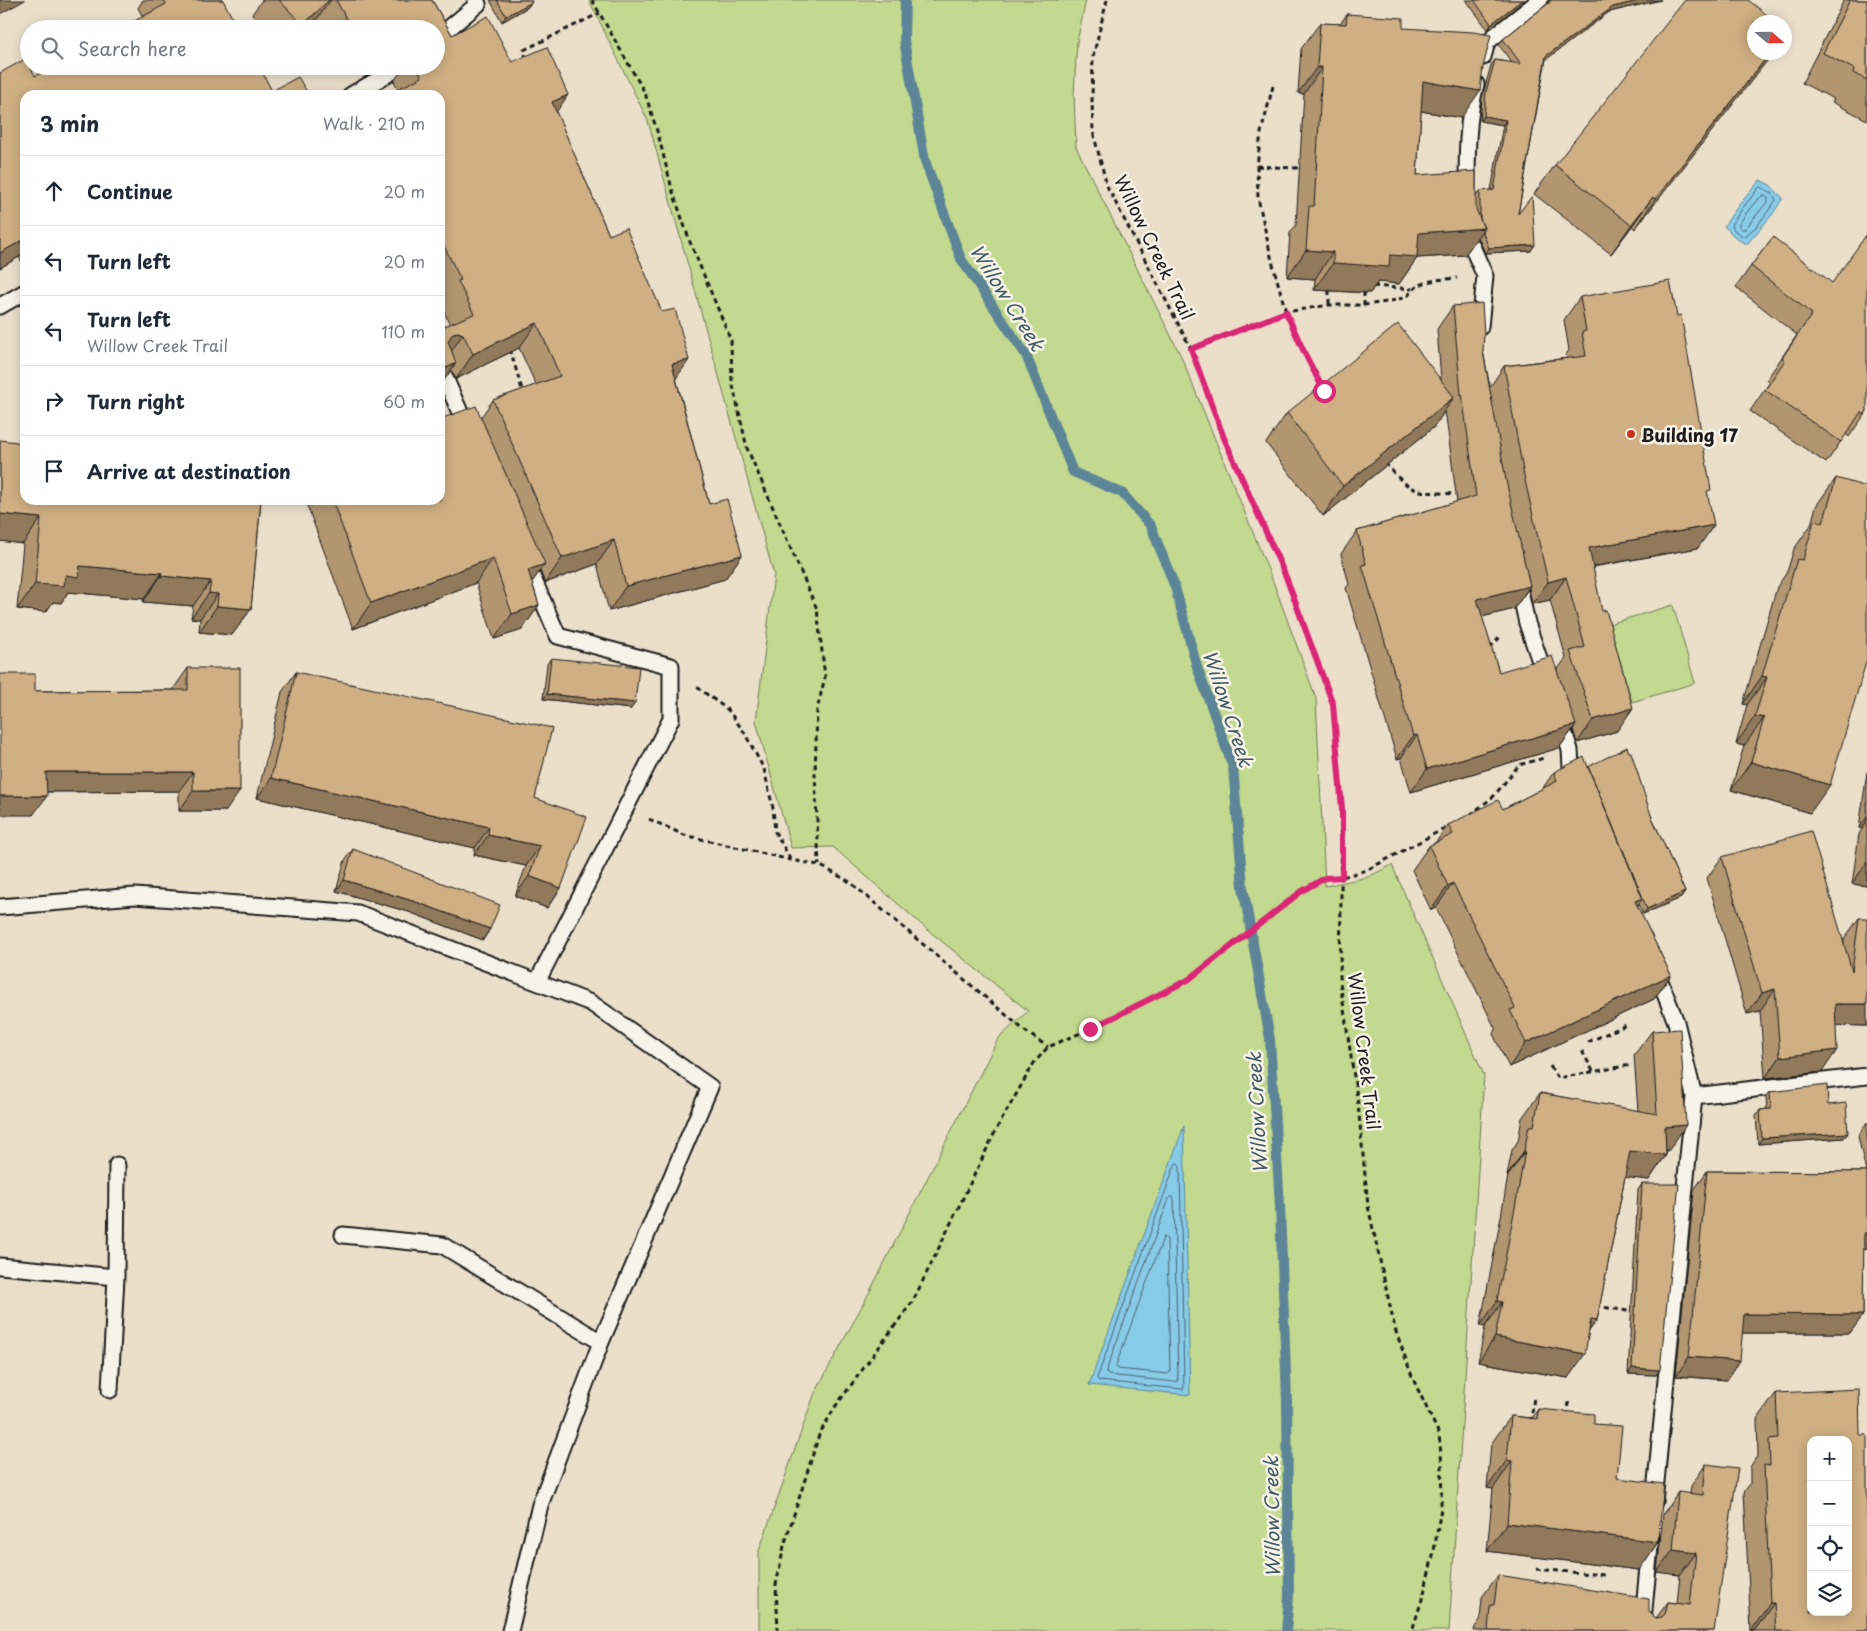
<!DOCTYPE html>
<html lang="en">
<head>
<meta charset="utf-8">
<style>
	body { margin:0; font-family:"Playpen Sans",sans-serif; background:#f2f2f3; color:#1f2937 }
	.controls { position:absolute; right:15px; bottom:15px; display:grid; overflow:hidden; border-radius:10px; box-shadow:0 2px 12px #0003 }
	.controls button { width:45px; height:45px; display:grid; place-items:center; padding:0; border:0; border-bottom:1px solid #e0e1e3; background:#fff; color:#1f2937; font:25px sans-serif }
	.compass { position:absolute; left:1747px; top:15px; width:45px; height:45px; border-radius:50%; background:#fff; box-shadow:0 2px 12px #0003; rotate:110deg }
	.stop { position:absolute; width:15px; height:15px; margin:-11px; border:4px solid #db2777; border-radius:50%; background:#fff }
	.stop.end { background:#db2777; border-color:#fff; box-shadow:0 1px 5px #0008 }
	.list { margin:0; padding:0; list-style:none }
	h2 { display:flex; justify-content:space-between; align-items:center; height:65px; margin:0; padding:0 20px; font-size:21px }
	h2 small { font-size:16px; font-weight:400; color:#747a83 }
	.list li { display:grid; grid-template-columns:32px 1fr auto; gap:15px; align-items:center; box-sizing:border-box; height:70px; padding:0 20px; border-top:1px solid #e0e1e3 }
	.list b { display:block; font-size:19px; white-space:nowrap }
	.list p { margin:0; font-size:16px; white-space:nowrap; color:#747a83 }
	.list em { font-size:16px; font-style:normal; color:#747a83 }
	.icon { flex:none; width:28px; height:28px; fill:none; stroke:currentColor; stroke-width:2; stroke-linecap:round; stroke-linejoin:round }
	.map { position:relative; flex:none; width:1867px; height:1631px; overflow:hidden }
	.search { position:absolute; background:#fff; box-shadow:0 2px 12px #0003; left:20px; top:20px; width:425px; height:55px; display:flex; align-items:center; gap:12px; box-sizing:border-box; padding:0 18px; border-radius:28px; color:#747a83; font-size:19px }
	.panel { position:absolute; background:#fff; box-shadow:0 2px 12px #0003; left:20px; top:90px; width:425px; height:415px; border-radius:15px }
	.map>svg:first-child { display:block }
</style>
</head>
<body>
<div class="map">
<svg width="1867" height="1631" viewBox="0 0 1867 1631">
	<rect width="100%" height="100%" fill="#ebdfca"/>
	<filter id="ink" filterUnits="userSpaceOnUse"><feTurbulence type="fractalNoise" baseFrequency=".02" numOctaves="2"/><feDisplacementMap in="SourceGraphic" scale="10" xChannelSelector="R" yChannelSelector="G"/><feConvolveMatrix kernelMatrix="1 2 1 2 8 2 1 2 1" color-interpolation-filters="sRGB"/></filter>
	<g filter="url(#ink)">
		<path fill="#c2d98f" stroke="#6f7a56" d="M589 0H1086L1077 42 1074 94 1076 147 1181 356 1274 584 1316 698 1325 886 1368 877 1392 865 1484 1075 1449 1631H759V1551L814 1395 869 1293 998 1039 1028 1011 929 931 833 847 791 848 756 721 774 575 648 121Z
			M1673 605 1695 683 1632 702 1609 624Z"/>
		<path fill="#87cbe9" stroke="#5c8597" d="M1760 180 1770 185 1783 198 1772 215 1747 244 1737 239 1724 226 1738 206Z
			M1184 1126 1190 1395 1089 1385Z"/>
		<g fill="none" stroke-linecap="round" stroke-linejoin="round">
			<path stroke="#47626e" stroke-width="1" d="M1760 187 1772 193 1776 200 1757 226 1744 237 1735 231 1731 225 1742 209Z
				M1764 195 1768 198V201L1745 229H1742L1739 226V224C1746 214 1754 200 1764 195Z
				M1178 1163 1180 1166 1184 1388 1182 1389 1099 1381 1097 1378 1175 1165Z
				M1170 1197H1173L1174 1199 1178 1381 1175 1382 1108 1375 1106 1372Z
				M1164 1237 1167 1239 1170 1372 1168 1374 1118 1369 1116 1366Z"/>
			<path stroke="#5c8597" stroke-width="10" d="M905 0 904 40 925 161 961 259 1026 355 1073 472 1122 493 1151 526 1175 587 1197 667 1233 767 1243 887 1270 1039 1280 1207 1287 1401 1289 1597 1286 1631"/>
			<g stroke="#1c1c1c" stroke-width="19">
				<path id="service" d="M436 39 478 4 476 0
					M1483 57 1487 42 1540 0
					M351 95 402 66
					M1467 191C1467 156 1467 118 1476 84
					M1467 226V235L1485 276 1480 327
					M0 306 25 292
					M440 366 468 431
					M526 562 558 636 671 666V719L537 982
					M1517 578 1527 623 1546 679
					M1560 719 1570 750 1571 767 1577 781
					M0 907 135 896 358 913 591 1003 710 1087 601 1342 540 1505 510 1631
					M1694 1096 1867 1076
					M343 1235 442 1245 601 1342
					M0 1266 116 1277 117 1165
					M110 1390 116 1277
					M1654 1502 1694 1096 1676 1022 1655 968
					M1642 1631 1651 1535"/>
			</g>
			<path stroke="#1c1c1c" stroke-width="3" stroke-dasharray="5 4" stroke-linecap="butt" d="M592 0 645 93 658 134 672 189 690 242 731 340 732 381 747 448 817 609 825 677 817 710 815 775 819 865
				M1107 0 1093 57 1092 99 1093 132 1107 186 1191 349 1224 438 1286 577 1333 704 1342 809 1340 982 1358 1104 1368 1206 1395 1329 1413 1379 1439 1434 1442 1465 1441 1508 1434 1551 1424 1593 1412 1631
				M526 59 524 50 600 13
				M1273 86 1261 133 1257 166 1258 198 1272 261 1286 312 1305 354 1324 389
				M1257 166 1296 168 1303 166
				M1373 286 1412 289
				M1329 290V305
				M1364 292V305
				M510 349 523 393
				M1191 349 1286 312 1329 305H1364L1387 302 1407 297C1419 279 1437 280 1457 278
				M1385 463C1413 495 1414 491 1455 494
				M1490 648 1500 637
				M697 687 728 710 744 732 764 769 773 808 775 832 791 860
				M1470 815 1493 797 1519 765 1544 758
				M649 819 684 835 791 860 819 865 850 882 1025 1031 1048 1047
				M1588 1042 1626 1025
				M1582 1051 1593 1071
				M1550 1066 1558 1078 1631 1065
				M1596 1306 1628 1311
				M1568 1416 1569 1401
				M1531 1422 1534 1396
				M1536 1569 1604 1575
				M778 1631 776 1585 784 1546 819 1435 835 1407 913 1301 997 1128 1034 1063 1048 1047 1090 1029 1188 980 1302 891 1325 878 1342 877 1367 870 1449 826"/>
			<use href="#service" stroke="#f7f3e8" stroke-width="15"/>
		</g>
		<path fill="#b29671" stroke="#1c1c1c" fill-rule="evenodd" d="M143 0H223L143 17 138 8Z
			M262 0H432L452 35 512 62 556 112 609 235 676 378 709 504 742 555 725 579 609 611 597 564 545 583 540 571 532 582 539 605 522 630 494 639 476 583 353 629 305 500H440L481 417 493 400 536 385 519 348 456 379 451 370 440 386 450 324 441 306 443 303 440 297V95L398 89 394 81 405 66H436V29H321L316 20 308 29H266L252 14Z
			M490 0H531L528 7 502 22Z
			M1466 0H1525L1488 30Z
			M1549 0H1661L1609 12 1546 59 1518 214 1531 251 1485 253 1478 237 1465 255 1417 258 1399 284 1378 282 1370 293 1314 290 1315 279 1287 277 1290 233 1296 225 1304 94 1298 93 1301 49 1320 23 1340 24 1347 14 1403 28 1461 118 1421 111 1417 175 1476 196 1480 191 1491 190 1503 125 1480 121 1482 98 1491 65 1495 60 1512 63 1499 45 1503 39 1547 4Z
			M1844 0H1867V120L1832 102 1834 99 1802 83Z
			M1754 52H1773L1635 229 1632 226 1611 254 1534 194 1555 165Z
			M0 73 35 76 272 91 309 95H25V267L19 257 0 268Z
			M1773 237 1867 411 1849 437 1846 434 1826 463 1750 411 1770 382 1767 379 1797 335 1736 287 1751 266Z
			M1580 297 1708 495 1698 548 1593 567 1617 731 1577 743 1573 729 1559 748 1411 792 1401 758 1397 759 1346 588 1349 584 1341 554 1357 531 1457 502 1446 417 1445 418 1444 412 1434 427 1323 516 1266 443 1287 413 1441 380 1437 329 1453 306 1483 351 1490 387 1504 366 1567 358 1566 355 1569 350 1564 320ZM1529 588 1532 604 1550 600 1566 658 1557 670 1499 672 1482 617 1514 609Z
			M0 440 25 500H261L251 609 232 635 199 632 200 619 191 618 193 606 143 602 144 599 68 592 61 603 53 602 46 612 17 609 23 544 0 541Z
			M1836 478 1810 813 1731 790 1744 746 1736 744 1747 705 1743 704 1777 587 1787 572 1794 549 1811 525 1816 506Z
			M551 658 631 709 543 699 547 664Z
			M188 668 226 811H179V791L46 792 33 815 35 691 174 690V688Z
			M296 672 535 798 561 888 547 908 515 896 526 866 474 855 475 848 257 798 282 692Z
			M1588 767 1651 815 1685 892 1681 898 1643 914 1639 904 1637 906 1671 975 1654 999 1509 1067 1493 1034 1496 1030 1436 908 1431 910 1412 870 1429 846 1436 842 1448 825 1503 809 1542 789 1554 772Z
			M1867 772V886L1852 884 1859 834 1862 829 1859 828Z
			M353 849 490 929 483 940 409 912 336 891 345 860Z
			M1722 857 1844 943V939L1859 918 1867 1026 1836 1025 1822 1072 1765 1078 1760 1011 1747 1014 1707 878Z
			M1652 1031 1669 1150H1666V1155L1649 1180 1625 1177 1597 1320 1589 1331 1568 1378 1478 1362 1485 1327 1480 1326 1500 1222 1508 1176H1507L1512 1150 1518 1141 1522 1118 1540 1093 1638 1111 1634 1055Z
			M1770 1092 1828 1105 1848 1133 1844 1138 1758 1144 1756 1115 1760 1110 1767 1109 1766 1097Z
			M1867 1122V1248L1863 1249V1315L1850 1333H1742L1727 1380 1676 1376 1694 1190 1707 1171 1866 1172 1858 1136Z
			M1642 1184 1656 1375 1628 1374 1638 1190Z
			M1776 1393 1867 1631H1751L1744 1492 1750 1484V1467L1758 1455 1757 1420Z
			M1538 1409 1594 1424 1617 1478 1658 1542 1639 1570 1487 1551 1493 1489 1487 1488 1491 1444 1511 1416 1532 1418Z
			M1706 1464 1714 1631H1474L1475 1627 1480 1620 1482 1597 1498 1575 1649 1612 1656 1618 1668 1602 1677 1603 1680 1575 1657 1572 1663 1514 1678 1492 1690 1494 1691 1486Z"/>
		<path fill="#917a5c" stroke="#1c1c1c" d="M0 0H25L0 14Z
			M329 0H331L316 20 308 29H300L303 25Z
			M1522 0H1525L1488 30 1491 24Z
			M1642 0H1661L1609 12 1543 62 1546 56 1613 7Z
			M532 2 528 7 502 22 506 16Z
			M1771 52H1773L1767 61 1635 229 1655 199Z
			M1317 67H1322L1304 94 1298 93Z
			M1423 81 1480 91 1461 118 1404 108Z
			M568 95 551 120 552 102Z
			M1484 116 1506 120 1503 125 1480 121Z
			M1653 197 1632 226 1611 254 1631 225Z
			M1484 228 1465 255 1417 258 1399 284 1378 282 1370 293 1314 290 1333 263 1390 255 1419 233Z
			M25 239V249L19 257 0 268V253Z
			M1535 245 1531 251 1485 253 1489 248Z
			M1306 250 1333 252 1315 279 1287 277Z
			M537 323 519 348 456 379 473 354Z
			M458 332 463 334 446 359 440 352 453 333Z
			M689 360 672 384V364Z
			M456 363 440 386V371Z
			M1454 397 1434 427 1323 516 1343 486Z
			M0 514 41 518 23 544 0 541Z
			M1714 525 1698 548 1573 570 1589 548Z
			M614 540 597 564 545 583 562 558Z
			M742 555 725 579 609 611 626 586Z
			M493 558 476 583 353 629 371 603Z
			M545 564 527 589 528 570Z
			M80 566 162 573 144 599 68 592 61 603 53 602 46 612 17 609 35 584 66 575Z
			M161 576 211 581 193 606 143 602Z
			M1566 577 1550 600 1532 604 1548 582Z
			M1530 586 1514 609 1461 622 1477 599Z
			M209 593 218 594 200 619 191 618Z
			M539 605 522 630 494 639 512 614Z
			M217 606 251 609 232 635 199 632Z
			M1762 676 1767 677 1747 705 1743 704Z
			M547 694 635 703 631 709 543 699Z
			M1633 708 1617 731 1577 743 1593 720Z
			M1755 716 1764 718 1744 746 1736 744Z
			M1576 725 1559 748 1411 792 1427 769Z
			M1417 735 1401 758 1397 759 1413 736Z
			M1751 762 1830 785 1810 813 1731 790Z
			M46 772H193L179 791 32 792Z
			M271 778 489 827 475 848 257 798Z
			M193 791H240L226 811H179Z
			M0 796H47L33 815H0Z
			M1867 817V822L1862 829 1859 828Z
			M488 835 540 846 526 866 474 855Z
			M1867 862V886L1852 884Z
			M529 876 561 888 547 908 515 896Z
			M344 880 416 902 490 929 483 940 409 912 336 891Z
			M1453 883 1436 908 1431 910 1448 886Z
			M1685 892 1681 898 1643 914 1647 909Z
			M1643 898 1626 922 1635 901Z
			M1671 975 1654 999 1509 1067 1526 1043Z
			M1775 989 1760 1011 1747 1014 1762 993Z
			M1835 1004H1867V1026L1820 1025Z
			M1837 1050 1822 1072 1765 1078 1780 1057Z
			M1686 1125 1669 1150 1648 1152 1665 1127Z
			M1848 1133 1844 1138 1758 1144 1762 1138Z
			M1524 1151H1525L1508 1176H1507Z
			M1630 1151 1666 1155 1649 1180 1613 1176Z
			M1864 1233H1867V1248L1850 1252Z
			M1497 1301 1502 1302 1485 1327 1480 1326Z
			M1744 1314 1863 1315 1850 1333H1731Z
			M1591 1319 1597 1320 1579 1345Z
			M1495 1337 1585 1354 1568 1378 1478 1362Z
			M1689 1357 1740 1361 1727 1380 1676 1376Z
			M1632 1368 1660 1370 1656 1375 1628 1374Z
			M1507 1460 1512 1461 1493 1489 1487 1488Z
			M1507 1523 1658 1542 1639 1570 1487 1551Z
			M1673 1550 1696 1553 1680 1575 1657 1572Z
			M1770 1603H1774L1755 1630 1751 1631Z"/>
		<path fill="#cfaf83" stroke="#1c1c1c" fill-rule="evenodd" d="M164 0H223L238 29H120L166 4Z
			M279 0H329L303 25Z
			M336 0H432L452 35 488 16 512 62 547 47 568 95 552 102 609 235 626 228 662 312 675 309 689 360 672 364 709 504 727 499 742 555 626 586 614 540 562 558 493 400 560 376 537 323 473 354 463 334 458 332 453 333 448 341 456 363 440 371V328L474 314 458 281 461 280 440 238V95H386L422 77 416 66H436V29H397L395 25 389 29H352Z
			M497 0H531L532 2 506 16Z
			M1474 0H1522L1491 24Z
			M1550 0H1642L1613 7 1546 56 1518 214 1532 196 1535 245 1489 248 1482 231 1484 228 1480 219V191L1494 190 1506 120 1484 116 1486 92 1495 60 1521 64 1503 39 1550 2Z
			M1685 0H1748L1776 22H1754V52H1771L1655 199 1653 197 1631 225 1555 165Z
			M1850 0H1867V80L1853 73 1854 69 1823 53Z
			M1347 14 1403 18V28L1473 32 1491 35 1483 67 1480 91 1423 81 1417 175 1476 171V209L1484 228 1419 233 1417 257 1390 255 1389 267 1333 263V252L1306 250 1309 206H1314L1319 122 1322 67H1317L1320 23 1346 24Z
			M1784 29 1787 31 1784 35Z
			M25 59 29 66H30L35 76 53 66H259L272 91 298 77 309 95H25V239L0 253V73Z
			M1867 234V411L1864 415 1861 412 1841 442 1765 390 1785 360 1782 358 1812 314 1751 266 1773 237 1832 283Z
			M1670 281 1677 316 1681 315 1689 361 1711 490 1707 491 1714 525 1589 548 1602 611 1606 610 1633 708 1593 720 1570 651 1585 647 1566 577 1548 582 1524 476 1504 366 1586 356 1582 332 1586 331 1580 297Z
			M1482 303 1484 333 1483 351 1506 480 1530 586 1477 599 1499 672 1552 656 1576 725 1427 769 1417 735 1413 736 1362 565 1366 564 1357 531 1476 496 1462 394 1461 395 1453 306Z
			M1398 324 1454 397 1343 486 1287 413Z
			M476 406 545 564 528 570 539 605 512 614 493 558 371 603 332 500H440V419Z
			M0 440 25 443V500H261L251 609 217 606 218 594 209 593 211 581 161 576 162 573 80 566 79 577 66 575 64 586 35 584 41 518 0 514Z
			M1836 478 1867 487V659L1830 785 1751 762 1764 718 1755 716 1767 677 1762 676 1797 559 1803 560 1814 521 1823 523Z
			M551 658 639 667 635 703 547 694Z
			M188 668H240V791H193V772H46L47 796H0V674H35V691L188 690Z
			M296 672 552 728 535 798 587 817 561 888 529 876 540 846 488 835 489 827 271 778Z
			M1627 747 1629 752H1631L1651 815 1685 892 1647 909 1588 767Z
			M1584 757 1643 898 1635 901 1671 975 1526 1043 1510 1010 1515 1008 1453 883 1448 886 1429 846 1453 834 1448 825 1498 800 1503 809 1557 781 1554 772Z
			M1811 831 1852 971 1859 918H1867V1004H1835L1837 1050 1780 1057 1775 989 1762 993 1722 857Z
			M353 849 500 905 490 929 416 902 344 880Z
			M1680 1029 1686 1125 1665 1127 1666 1155 1630 1151 1597 1320 1591 1319 1585 1354 1495 1337 1502 1302 1497 1301 1517 1197 1525 1151H1524L1529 1126H1534L1540 1093 1657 1114 1652 1031Z
			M1827 1085 1828 1105 1846 1103 1848 1133 1762 1138 1760 1110 1771 1109 1770 1092Z
			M1707 1171 1867 1172V1233H1864L1863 1315 1744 1314 1740 1361 1689 1357Z
			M1642 1184H1679L1660 1370 1632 1368Z
			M1859 1389 1860 1435H1867V1631H1776L1774 1603H1770L1764 1465 1770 1466 1769 1440 1778 1439 1776 1393ZM1811 1440H1848V1612H1811Z
			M1538 1409 1594 1414V1424L1622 1426 1617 1478 1664 1484 1658 1542 1507 1523 1512 1461 1507 1460 1511 1416 1537 1419Z
			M1706 1464 1738 1468 1714 1631H1488L1490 1605H1494L1498 1575 1649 1599V1612L1656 1618 1662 1617 1665 1614 1668 1602 1690 1605 1696 1553 1673 1550 1678 1492 1703 1495Z"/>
	</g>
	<g fill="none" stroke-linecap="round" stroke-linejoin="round" filter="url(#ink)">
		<path stroke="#db2777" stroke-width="6" d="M1090 1029 1188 980 1302 891 1325 878 1342 877V809L1333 704 1286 577 1224 438 1191 349 1286 312 1305 354 1324 391"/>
	</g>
	<circle fill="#c8321e" stroke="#f7f3e8" stroke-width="2" cx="1631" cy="434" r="5"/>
	<g text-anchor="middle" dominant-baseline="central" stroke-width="5" stroke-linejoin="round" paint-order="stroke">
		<g font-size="18" fill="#1c1c1c" stroke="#f7f3e8">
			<text transform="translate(1155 247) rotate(64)">Willow Creek Trail</text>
			<text transform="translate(1365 1051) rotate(83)">Willow Creek Trail</text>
		</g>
		<g font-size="18" font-weight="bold" fill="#1c1c1c" stroke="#f7f3e8" text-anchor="start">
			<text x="1641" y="434">Building 17</text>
		</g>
		<g font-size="19" font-style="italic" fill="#415964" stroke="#f7f3e8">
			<text transform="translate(1008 297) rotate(58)">Willow Creek</text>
			<text transform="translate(1229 708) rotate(72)">Willow Creek</text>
			<text transform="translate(1256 1113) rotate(-93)">Willow Creek</text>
			<text transform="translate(1271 1517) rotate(-91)">Willow Creek</text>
		</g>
	</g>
</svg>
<div class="controls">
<button>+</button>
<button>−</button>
<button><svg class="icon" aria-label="locate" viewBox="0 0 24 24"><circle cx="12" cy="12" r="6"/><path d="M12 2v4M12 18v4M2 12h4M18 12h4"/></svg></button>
<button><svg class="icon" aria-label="layers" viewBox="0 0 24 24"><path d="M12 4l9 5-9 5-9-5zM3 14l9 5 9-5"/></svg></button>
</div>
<svg class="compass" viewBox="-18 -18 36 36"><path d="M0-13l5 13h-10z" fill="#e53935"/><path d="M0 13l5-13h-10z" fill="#747a83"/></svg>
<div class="stop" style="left:1324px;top:391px"></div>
<div class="stop end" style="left:1090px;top:1029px"></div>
<div class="search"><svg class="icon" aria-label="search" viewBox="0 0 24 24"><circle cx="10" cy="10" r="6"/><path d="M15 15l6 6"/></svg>Search here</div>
<section class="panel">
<h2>3 min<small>Walk · 210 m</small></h2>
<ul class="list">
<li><svg class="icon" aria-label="ahead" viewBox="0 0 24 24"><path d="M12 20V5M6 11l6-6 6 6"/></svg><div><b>Continue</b></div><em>20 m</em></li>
<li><svg class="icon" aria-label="left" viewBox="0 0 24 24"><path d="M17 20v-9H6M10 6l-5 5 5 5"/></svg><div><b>Turn left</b></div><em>20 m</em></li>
<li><svg class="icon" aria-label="left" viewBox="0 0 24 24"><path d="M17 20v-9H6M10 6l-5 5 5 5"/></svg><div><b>Turn left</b><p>Willow Creek Trail</p></div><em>110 m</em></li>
<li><svg class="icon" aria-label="right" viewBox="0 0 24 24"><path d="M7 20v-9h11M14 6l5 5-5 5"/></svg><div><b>Turn right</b></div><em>60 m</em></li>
<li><svg class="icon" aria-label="arrive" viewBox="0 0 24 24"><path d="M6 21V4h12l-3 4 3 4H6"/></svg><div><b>Arrive at destination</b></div></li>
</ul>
</section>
</div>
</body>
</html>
